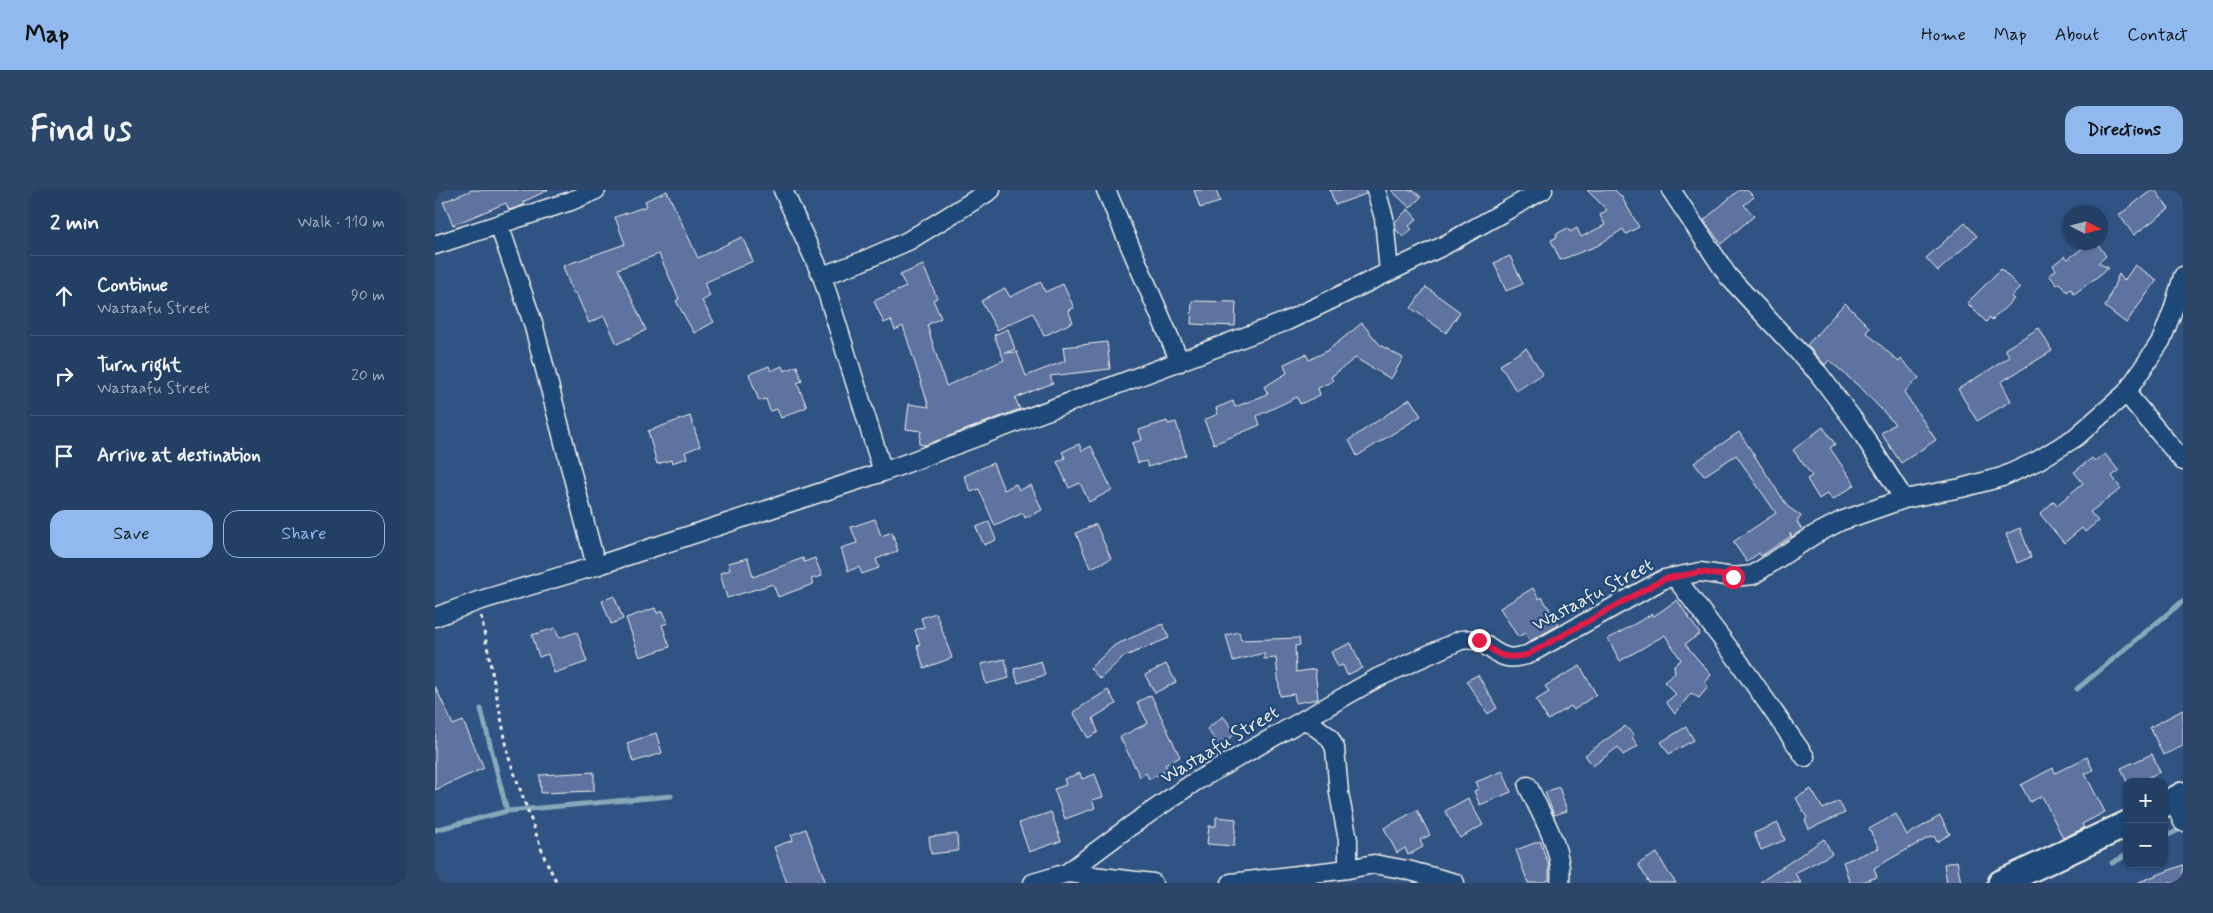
<!DOCTYPE html>
<html lang="en">
<head>
<meta charset="utf-8">
<style>
	body { margin:0; font-family:Mynerve,sans-serif; background:#2b4669; color:#f1f3f6 }
	.controls { position:absolute; right:15px; bottom:15px; display:grid; overflow:hidden; border-radius:10px; box-shadow:0 1px 4px #0004 }
	.controls button { width:45px; height:45px; display:grid; place-items:center; padding:0; border:0; border-bottom:1px solid #405878; background:#233f63; color:#f1f3f6; font:25px sans-serif }
	.compass { position:absolute; left:1628px; top:15px; width:45px; height:45px; border-radius:50%; background:#233f63; box-shadow:0 1px 4px #0004; rotate:96deg }
	.stop { position:absolute; width:15px; height:15px; margin:-11px; border:4px solid #e11d48; border-radius:50%; background:#fff }
	.stop.end { background:#e11d48; border-color:#fff; box-shadow:0 1px 5px #0008 }
	.list { margin:0; padding:0; list-style:none }
	h2 { display:flex; justify-content:space-between; align-items:center; height:65px; margin:0; padding:0 20px; font-size:21px }
	h2 small { font-size:16px; font-weight:400; color:#a3afbe }
	.list li { display:grid; grid-template-columns:32px 1fr auto; gap:15px; align-items:center; box-sizing:border-box; height:80px; padding:0 20px; border-top:1px solid #405878 }
	.list b { display:block; font-size:19px; white-space:nowrap }
	.list p { margin:0; font-size:16px; white-space:nowrap; color:#a3afbe }
	.list em { font-size:16px; font-style:normal; color:#a3afbe }
	.actions { display:flex; gap:10px; padding:15px 20px }
	.actions a { flex:1; padding:11px 0; border:1px solid #90b9f0; border-radius:15px; text-align:center; font-size:18px; color:#90b9f0 }
	.actions .main { background:#90b9f0; color:#111 }
	.icon { flex:none; width:28px; height:28px; fill:none; stroke:currentColor; stroke-width:2; stroke-linecap:round; stroke-linejoin:round }
	.map { position:relative; flex:none; width:1748px; height:693px; overflow:hidden; border-radius:15px }
	header { display:flex; align-items:center; gap:30px; box-sizing:border-box; height:70px; padding:0 25px; background:#90b9f0; color:#111 }
	header strong { font-size:24px }
	nav { display:flex; gap:28px; margin-inline-start:auto; font-size:18px }
	.intro { display:flex; align-items:center; justify-content:space-between; box-sizing:border-box; height:120px; padding:0 30px }
	h1 { margin:0; font-size:35px }
	.button { padding:12px 22px; border-radius:15px; background:#90b9f0; color:#111; font-size:18px; font-weight:700 }
	main { display:flex; gap:30px; padding:0 30px }
	aside { flex:1; background:#233f63; border-radius:15px; box-shadow:0 1px 4px #0004 }
	.map>svg:first-child { display:block }
</style>
</head>
<body>
<header>
<strong>Map</strong>
<nav><a>Home</a><a>Map</a><a>About</a><a>Contact</a></nav>
</header>
<div class="intro"><h1>Find us</h1><a class="button">Directions</a></div>
<main>
<aside>
<h2>2 min<small>Walk · 110 m</small></h2>
<ul class="list">
<li><svg class="icon" aria-label="ahead" viewBox="0 0 24 24"><path d="M12 20V5M6 11l6-6 6 6"/></svg><div><b>Continue</b><p>Wastaafu Street</p></div><em>90 m</em></li>
<li><svg class="icon" aria-label="right" viewBox="0 0 24 24"><path d="M7 20v-9h11M14 6l5 5-5 5"/></svg><div><b>Turn right</b><p>Wastaafu Street</p></div><em>20 m</em></li>
<li><svg class="icon" aria-label="arrive" viewBox="0 0 24 24"><path d="M6 21V4h12l-3 4 3 4H6"/></svg><div><b>Arrive at destination</b></div></li>
</ul>
<div class="actions"><a class="main">Save</a><a>Share</a></div>
</aside>
<div class="map">
<svg width="1748" height="693" viewBox="0 0 1748 693">
	<rect width="100%" height="100%" fill="#2f5484"/>
	<filter id="ink" filterUnits="userSpaceOnUse"><feTurbulence type="fractalNoise" baseFrequency=".02" numOctaves="2"/><feDisplacementMap in="SourceGraphic" scale="10" xChannelSelector="R" yChannelSelector="G"/><feConvolveMatrix kernelMatrix="1 2 1 2 8 2 1 2 1" color-interpolation-filters="sRGB"/></filter>
	<g filter="url(#ink)">
		<g fill="none" stroke-linecap="round" stroke-linejoin="round">
			<path stroke="#87a8b8" stroke-width="5" d="M1642 499 1748 411
				M46 519 72 621
				M0 640 72 621 236 606
				M1729 647 1748 638
				M1677 673 1692 665"/>
		</g>
		<path fill="#5f73a0" stroke="#f4f1e8" d="M37 0H113L88 12 89 15 74 20 71 13 18 35 8 12Z
			M759 0H781L785 12 765 18Z
			M895 0H931V4L900 15Z
			M956 0H978L986 7 975 18Z
			M1152 0H1180L1186 6 1204 37 1191 44 1188 39 1162 56 1125 70 1116 50 1122 47 1121 44 1133 38 1135 42 1142 38 1146 47 1170 35 1165 25 1172 20Z
			M1304 0H1312L1319 7 1309 15 1319 26 1286 54 1269 30Z
			M1717 0H1720L1734 19 1699 45 1684 25Z
			M232 1 263 68 307 47 318 71 269 93 275 106 267 111 279 132 259 143 241 111 244 109 224 64 183 79 211 140 182 154 169 126 154 133 141 103 138 104 128 76 190 54 180 27 212 16 210 11Z
			M973 19 982 29 974 36 977 39 968 47 961 40 960 32Z
			M1530 33 1542 46 1503 81 1491 68Z
			M1656 52H1661L1671 66 1663 73 1674 78 1639 104 1636 99 1632 102 1625 93 1622 95 1614 85 1621 80 1618 75 1630 66 1633 69Z
			M1075 66 1088 94 1071 101 1059 73Z
			M488 75 502 108 498 110 506 128 492 135 511 196 569 170 559 145 573 139 580 159 570 163 582 162 591 186 630 171 628 157 672 152 675 179 615 186 618 193 580 208 585 219 491 255 484 254 486 241 471 239 474 214 494 217 468 136 460 140 456 130 449 133 439 111 471 97 465 85Z
			M1700 75 1722 90 1691 133 1670 117 1684 84 1689 91Z
			M1566 79 1585 98 1576 107 1579 109 1557 130 1555 127 1551 132 1532 113Z
			M606 92 610 102 628 94 639 118 633 120 638 132 609 146 598 123 562 140 546 111 570 98 575 107Z
			M991 97 1025 122 1011 143 976 118Z
			M757 111 801 112 800 136 756 134Z
			M1410 113 1435 138 1431 142 1464 172 1466 169 1484 188 1469 202 1501 250 1466 273 1446 243 1460 234 1428 200 1394 170 1390 175 1372 155Z
			M927 133 945 155 968 168 956 189 920 168 896 187 898 191 883 198 885 205 865 214 862 207 822 226 825 235 779 254 769 230 783 224 781 218 798 211 800 217 833 204 829 197 852 183 849 174 871 164 874 170 892 161Z
			M1604 138 1617 161 1566 192 1576 211 1542 231 1523 199 1575 167 1570 159Z
			M1091 158 1108 184 1081 201 1065 175Z
			M334 176 336 181 347 176 349 181 362 176 367 191 362 193 372 217 346 228 342 219 335 221 331 209 324 211 314 184Z
			M975 209 986 226 922 266 914 250Z
			M255 226 265 256 250 262 252 268 237 273 236 270 222 274 213 241Z
			M732 231 733 234 741 232 751 265 713 277 711 271 703 273 697 253 707 250 704 240Z
			M1388 237 1400 254 1395 258 1420 295 1397 310 1393 303 1384 309 1372 289 1377 286 1358 260Z
			M1304 242 1353 317 1366 326 1362 332 1367 340 1357 347 1355 343 1356 346 1326 366 1324 363 1312 372 1298 352 1341 323 1301 265 1269 286 1259 273Z
			M644 254 647 261 656 256 677 300 654 312 645 293 634 298 622 272 630 268 627 262Z
			M1670 264 1684 281 1677 286 1686 299 1655 322 1663 331 1650 342 1647 338 1629 353 1605 324 1619 311 1622 315 1648 293 1639 282 1657 268 1660 271Z
			M558 273 569 300 581 294 584 300 596 295 607 320 590 328 588 323 560 336 544 299 536 302 529 286Z
			M440 329 446 346 457 342 463 361 441 369 444 378 427 384 424 377 413 381 406 358 422 353 416 337Z
			M554 332 561 350 549 355 541 337Z
			M661 334 676 369 655 378 641 343Z
			M1585 338 1596 367 1582 373 1571 344Z
			M313 368 318 387 368 368 369 372 380 368 387 386 376 389 378 394 343 407 338 394 292 408 285 383 295 380 293 373Z
			M1098 398 1104 409 1107 407 1124 435 1095 451 1090 443 1083 447 1065 418Z
			M179 406 188 429 176 434 167 411Z
			M1242 410 1265 444 1250 454 1276 485 1270 493 1273 497 1264 508 1256 503 1240 524 1231 512 1241 504 1229 492 1240 483 1239 475 1246 470 1230 445 1185 471 1173 449 1217 424 1219 426Z
			M220 418 222 423 228 421 233 433 227 435 235 457 205 467 191 428Z
			M501 423 517 468 489 478 482 456 485 455 480 440 489 437 486 428Z
			M728 434 734 448 688 467 665 489 655 478 680 455Z
			M120 438 124 448 142 442 152 472 119 483 113 464 104 467 97 445Z
			M804 442 806 450 864 448 865 455 860 456 861 482 880 479 883 509 861 513 859 504 845 506 841 468 829 469V463L798 471 791 445Z
			M916 453 927 478 912 485 908 475 903 477 896 462Z
			M570 469 574 488 551 494 546 474Z
			M606 471 610 485 583 493 579 479Z
			M731 474 741 492 720 503 710 485Z
			M1145 476 1161 504 1139 520 1136 516 1113 530 1101 510 1114 502 1110 496Z
			M1043 485 1062 518 1053 524 1031 491Z
			M0 496 18 535 28 531 49 578 0 600Z
			M673 500 681 514 658 528 663 542 653 548 638 522Z
			M716 505 745 567 730 575 733 580 714 589 711 583 705 587 685 547 713 533 702 512Z
			M1748 520V556L1728 565 1715 537Z
			M788 526 801 543 785 556 772 539Z
			M1190 536 1199 545 1197 547 1203 556 1188 565 1183 557 1158 576 1150 565Z
			M1251 537 1259 550 1234 564 1226 552Z
			M221 543 227 563 198 572 192 553Z
			M1717 564 1725 582 1703 592H1692L1686 578Z
			M1652 567 1658 580 1650 584 1670 622 1647 634 1649 638 1628 648 1607 606 1595 612 1586 595 1618 578 1620 583Z
			M1068 581 1076 602 1045 615 1039 601 1044 599 1041 592Z
			M159 582V601L106 603 105 585Z
			M645 583 647 589 660 584 668 607 657 610 660 618 630 629 619 599 631 595 629 589Z
			M1124 597 1132 621 1119 625 1110 602Z
			M1376 599 1388 619 1404 611 1410 623 1374 639 1370 630 1372 628 1361 608Z
			M1033 608 1048 635 1025 648 1010 621Z
			M982 620 995 645 985 650 988 657 973 665 970 658 962 663 949 638Z
			M616 622 626 651 594 662 584 633Z
			M1461 624 1472 645 1505 626 1515 644 1502 652 1499 646 1491 649 1439 678 1442 687 1425 693H1415L1408 672 1444 658 1434 639Z
			M781 627 801 629 799 656 772 654 774 636H781Z
			M1343 633 1350 650 1326 660 1319 643Z
			M371 639 376 653 391 693H352L339 657 358 650 356 645Z
			M522 644 523 661 496 664 494 647Z
			M1389 649 1397 664 1360 683 1366 693H1324Z
			M1105 651 1114 676V690L1107 693H1093L1081 660Z
			M1222 663 1233 682 1241 693H1214L1203 674Z
			M1522 671 1526 693H1512L1509 674Z
			M1748 675V693H1704V692Z"/>
		<g fill="none" stroke-linecap="round" stroke-linejoin="round">
			<g stroke="#f4f1e8" stroke-width="21">
				<path id="minor" d="M348 0 387 86 448 282
					M671 0 745 172
					M941 0 949 28 954 82
					M1236 0 1293 86 1383 183 1420 232 1469 309
					M64 35 98 133 161 376
					M0 55 136 11 161 0
					M387 86 425 72 473 51 556 0
					M1691 203 1748 271
					M1240 387 1302 469 1370 567
					M0 427 43 411 161 376 448 282 852 131 1008 56 1108 0
					M870 529 894 547 900 558 904 603 913 650V679
					M1093 596C1106 625 1129 660 1125 693
					M1738 610 1748 632
					M632 683 718 693
					M598 693 632 683 694 637 758 593 942 488 1026 450C1050 446 1052 462 1072 467 1078 469 1086 466 1092 465L1229 389 1265 382 1298 387 1318 385 1379 345 1406 331 1469 309 1526 298 1567 287 1602 271 1641 247 1691 203 1726 151 1738 120 1748 86
					M796 693 913 679 939 674 972 680 1020 693"/>
			</g>
			<g stroke="#f4f1e8" stroke-width="29">
				<path id="secondary" d="M1729 615 1748 605
					M1566 693 1692 634"/>
			</g>
			<path stroke="#f4f1e8" stroke-width="3" stroke-dasharray="4 4" stroke-linecap="butt" d="M46 426 74 568 110 669 122 693"/>
			<use href="#minor" stroke="#1f4a7a" stroke-width="18"/>
			<use href="#secondary" stroke="#1f4a7a" stroke-width="25"/>
		</g>
	</g>
	<g fill="none" stroke-linecap="round" stroke-linejoin="round" filter="url(#ink)">
		<path stroke="#e11d48" stroke-width="6" d="M1044 450C1063 465 1067 470 1092 465L1229 389 1265 382 1298 387"/>
	</g>
	<g text-anchor="middle" dominant-baseline="central" stroke-width="4.5" stroke-linejoin="round" paint-order="stroke">
		<g font-size="19" fill="#f4f1e8" stroke="#1f4a7a">
			<text transform="translate(1158 405) rotate(-28)">Wastaafu Street</text>
			<text transform="translate(785 555) rotate(-31)">Wastaafu Street</text>
		</g>
	</g>
</svg>
<div class="controls">
<button>+</button>
<button>−</button>
</div>
<svg class="compass" viewBox="-18 -18 36 36"><path d="M0-13l5 13h-10z" fill="#e53935"/><path d="M0 13l5-13h-10z" fill="#a3afbe"/></svg>
<div class="stop" style="left:1298px;top:387px"></div>
<div class="stop end" style="left:1044px;top:450px"></div>
</div>
</main>
</body>
</html>
